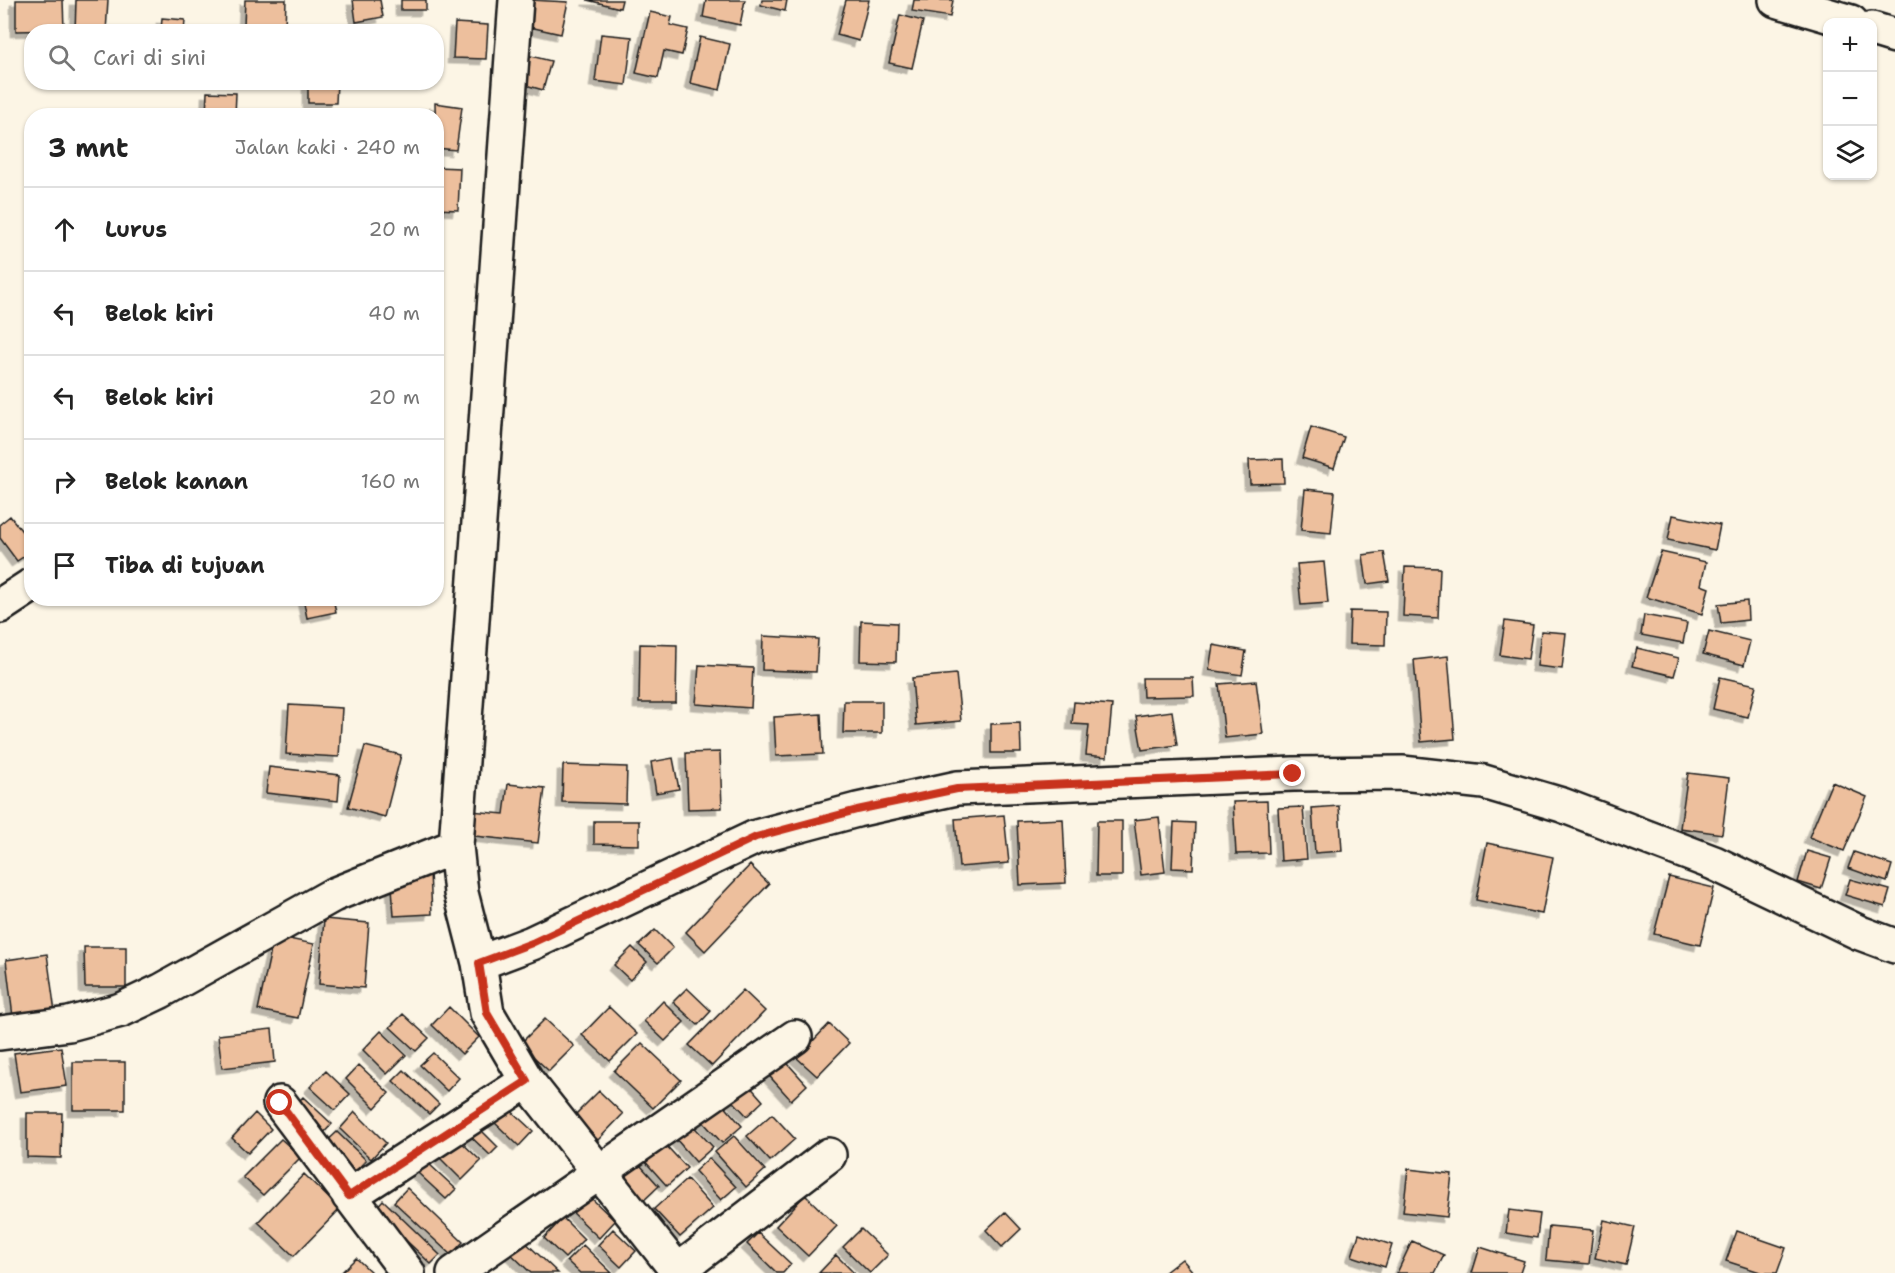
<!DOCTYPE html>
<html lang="id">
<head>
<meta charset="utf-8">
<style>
	body { margin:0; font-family:"Shantell Sans",sans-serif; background:#f6f6f6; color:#222 }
	.controls { position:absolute; right:18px; top:18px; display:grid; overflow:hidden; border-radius:12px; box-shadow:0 2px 4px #0004 }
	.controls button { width:54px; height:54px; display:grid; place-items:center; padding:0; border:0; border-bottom:2px solid #e0e0e0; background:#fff; color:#222; font:30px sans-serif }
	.stop { position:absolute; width:18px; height:18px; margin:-14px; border:4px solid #c8321e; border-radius:50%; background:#fff }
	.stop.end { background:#c8321e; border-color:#fff; box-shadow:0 2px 6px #0008 }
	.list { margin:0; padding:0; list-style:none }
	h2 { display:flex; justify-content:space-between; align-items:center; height:78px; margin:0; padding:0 24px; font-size:26px }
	h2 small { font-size:20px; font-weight:400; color:#767676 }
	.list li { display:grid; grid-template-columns:39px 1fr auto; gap:18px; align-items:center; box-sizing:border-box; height:84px; padding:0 24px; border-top:2px solid #e0e0e0 }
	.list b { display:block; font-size:22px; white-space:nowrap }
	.list em { font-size:20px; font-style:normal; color:#767676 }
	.icon { flex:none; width:33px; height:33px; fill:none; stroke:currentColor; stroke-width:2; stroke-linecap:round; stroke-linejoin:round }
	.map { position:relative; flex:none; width:1895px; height:1273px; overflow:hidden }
	.search { position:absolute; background:#fff; box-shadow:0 2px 4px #0004; left:24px; top:24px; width:420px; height:66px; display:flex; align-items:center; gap:15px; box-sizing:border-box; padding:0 21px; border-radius:24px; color:#767676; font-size:22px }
	.panel { position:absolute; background:#fff; box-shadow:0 2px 4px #0004; left:24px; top:108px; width:420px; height:498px; border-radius:24px }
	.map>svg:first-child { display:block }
</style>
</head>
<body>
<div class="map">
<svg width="1895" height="1273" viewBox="0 0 1895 1273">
	<defs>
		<filter id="shadow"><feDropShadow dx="-5.5" dy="5.5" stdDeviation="0" flood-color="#0004"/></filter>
	</defs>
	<rect width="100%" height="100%" fill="#fcf5e5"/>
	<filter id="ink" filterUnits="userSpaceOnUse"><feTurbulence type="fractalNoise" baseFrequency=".0167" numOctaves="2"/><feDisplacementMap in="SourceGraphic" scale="12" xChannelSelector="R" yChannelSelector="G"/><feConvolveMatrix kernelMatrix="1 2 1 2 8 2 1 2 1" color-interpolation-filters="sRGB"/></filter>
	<g filter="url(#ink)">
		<path fill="#edbf9d" stroke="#1c1c1c" stroke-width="1.5" filter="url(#shadow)" d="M16 0H63L64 30 16 31Z
			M76 0H108L106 32H75Z
			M245 0H286L285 27 244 25Z
			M353 0H380L383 17 356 22Z
			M401 0H426V10H401Z
			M531 0 568 2 561 34 525 26Z
			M587 0H622L620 8Z
			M706 0H745L740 25 703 17Z
			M762 0H787L785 11 761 5Z
			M846 0H869L859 41 837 35Z
			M914 0H953L950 17 912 11Z
			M650 12 672 17 670 25 688 29 682 55 664 51 658 78 636 73Z
			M900 15 923 21 912 68 889 63Z
			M162 18 185 20 184 32 161 31Z
			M455 23 488 25 486 59 453 58Z
			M601 34 632 37 626 85 595 81Z
			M700 37 730 44 720 90 690 83Z
			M523 54 551 61 543 90 515 82Z
			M308 82H337L336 103H308Z
			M207 92 236 93 235 116H206Z
			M435 103 462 107 456 150 436 148Z
			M436 167 460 168 458 210 436 209Z
			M1311 427 1344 437 1334 468 1302 458Z
			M1283 459 1284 483 1250 484 1249 460Z
			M1305 489 1335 492 1331 533 1301 530Z
			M1673 515 1720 525 1715 550 1668 540Z
			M10 516 32 544V551L17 561 0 538V524Z
			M1384 552 1389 581 1367 584 1363 555Z
			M1661 552 1706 562 1701 585 1709 588 1702 614 1646 597Z
			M1324 562 1328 603 1301 605 1297 564Z
			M1405 567 1440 568 1438 618 1403 616Z
			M303 598H333L336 612 307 618Z
			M1747 601 1748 620 1721 623 1718 604Z
			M1350 611 1386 612 1385 645 1349 644Z
			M1644 615 1687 623 1683 643 1641 635Z
			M861 621 897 623 896 662 860 661Z
			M1505 621 1533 625 1528 659 1500 655Z
			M1541 631 1566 633 1562 669 1537 666Z
			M1709 631 1750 641 1744 665 1703 654Z
			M763 636 818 639 816 672 762 670Z
			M640 644 677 645 676 703H639Z
			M1213 645 1246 651 1242 675 1209 670Z
			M1637 648 1679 658 1674 676 1632 666Z
			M1448 656 1455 739 1421 742 1414 660Z
			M699 665 753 668 751 708 696 704Z
			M956 674 961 721 916 725 912 678Z
			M1720 677 1756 685 1748 717 1713 709Z
			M1142 678H1193L1194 696 1143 697Z
			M1256 681 1263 734 1225 738 1219 684Z
			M844 701H882V733H843Z
			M1074 702 1112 705 1107 757 1086 755 1089 725 1072 724Z
			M289 705 342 708 339 757 286 754Z
			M1172 711 1177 745 1142 750 1136 716Z
			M821 714 823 754 776 756 774 717Z
			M1020 723 1021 753H991V724Z
			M365 746 401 755 385 817 348 807Z
			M720 752 722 808 688 809 686 753Z
			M673 758 679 789 656 793 651 762Z
			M563 765 627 767 626 804 562 802Z
			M269 767 340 775 338 801 266 793Z
			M1688 773 1729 778 1722 834 1680 828Z
			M1832 782 1867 797 1844 851 1809 837Z
			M508 784 545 788 538 843 457 834 460 810 504 814Z
			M1267 801 1269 853 1236 854 1233 802Z
			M1339 806 1342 851 1315 853 1312 808Z
			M1303 807 1307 859 1281 861 1278 808Z
			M1004 815 1009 863 959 867 955 819Z
			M1159 817 1165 872 1141 875 1134 820Z
			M1063 819 1066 883 1020 885 1017 821Z
			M594 821H639V845L594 844Z
			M1097 821H1122V876H1096Z
			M1174 822 1195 823 1193 869 1172 868Z
			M1487 843 1553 857 1542 914 1476 900Z
			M1807 851 1831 858 1821 889 1798 882Z
			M1854 852 1892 865 1887 882 1848 868Z
			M750 865 769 884 705 951 686 932Z
			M430 872 432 914 394 916 391 873Z
			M1669 877 1714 888 1700 945 1654 934Z
			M1850 879 1890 890 1885 907 1845 895Z
			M324 919 369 923 364 988 319 984Z
			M655 930 673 948 658 963 639 945Z
			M274 936 314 944 298 1018 258 1010Z
			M84 947H126V987H85Z
			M632 947 647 962 630 980 614 965Z
			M47 954 55 1012 13 1017 6 960Z
			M687 988 711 1011 698 1025 673 1002Z
			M743 990 765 1011 712 1066 689 1045Z
			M663 1001 684 1022 665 1041 644 1021Z
			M449 1007 479 1037 462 1054 432 1025Z
			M609 1007 637 1034 610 1061 582 1035Z
			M403 1014 429 1038 416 1051 390 1027Z
			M545 1019 574 1046 549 1071 520 1044Z
			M829 1024 849 1043 817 1076 797 1058Z
			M272 1029 275 1062 222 1068 218 1035Z
			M381 1031 406 1055 387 1074 363 1050Z
			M642 1043 681 1080 653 1108 614 1071Z
			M61 1047 67 1086 20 1092 14 1053Z
			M433 1053 459 1078 447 1091 420 1065Z
			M780 1055 807 1085 791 1100 763 1069Z
			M73 1062H125V1110H73Z
			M359 1065 389 1093 375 1108 346 1079Z
			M404 1070 439 1104 429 1114 393 1081Z
			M326 1071 350 1094 335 1110 310 1087Z
			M741 1076 763 1101 747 1116 724 1091Z
			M599 1091 623 1114 598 1140 574 1116Z
			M715 1095 742 1126 722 1143 695 1113Z
			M303 1097 332 1124 318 1139 289 1111Z
			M507 1107 533 1131 519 1146 493 1121Z
			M355 1112 386 1143 371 1159 340 1129Z
			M27 1113H62L61 1158 27 1157Z
			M255 1113 271 1129 248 1153 232 1138Z
			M772 1114 795 1139 770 1161 747 1136Z
			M685 1117 713 1147 696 1162 669 1131Z
			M476 1125 498 1147 490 1155 467 1133Z
			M337 1132 366 1160 354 1173 324 1144Z
			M734 1136 765 1170 746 1187 715 1152Z
			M456 1137 481 1161 462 1180 438 1156Z
			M281 1139 301 1157 263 1195 243 1177Z
			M662 1141 687 1168 667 1186 642 1158Z
			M631 1155 659 1186 641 1203 613 1171Z
			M709 1158 736 1187 721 1200 695 1171Z
			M428 1163 456 1189 446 1199 418 1173Z
			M1408 1169 1452 1174 1447 1217 1403 1212Z
			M304 1174 340 1209 294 1256 258 1222Z
			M687 1179 713 1208 680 1237 654 1209Z
			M407 1188 463 1242 451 1255 394 1202Z
			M584 1191 615 1221 599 1238 568 1208Z
			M805 1195 837 1226 808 1256 776 1226Z
			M383 1200 440 1255 431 1264 374 1210Z
			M1509 1210 1540 1214 1537 1238 1506 1233Z
			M1005 1212 1021 1229 1002 1247 986 1230Z
			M563 1218 584 1239 565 1258 544 1238Z
			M1604 1220 1635 1227 1626 1265 1595 1258Z
			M1549 1226 1593 1230 1589 1264 1546 1260Z
			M613 1229 636 1251 621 1267 598 1245Z
			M861 1229 888 1255 870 1273 843 1247Z
			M1737 1231 1786 1248 1777 1273H1763L1726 1261Z
			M758 1233 791 1264 783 1273H777L747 1244Z
			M1359 1234 1392 1245 1385 1267 1352 1256Z
			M521 1238 558 1273H531L508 1251Z
			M1412 1241 1444 1255 1435 1273H1397Z
			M583 1245 612 1273H580L567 1261Z
			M1480 1247 1524 1261 1520 1273H1472Z
			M836 1255 854 1273H819Z
			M356 1258 372 1273H341Z
			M1182 1259 1194 1273H1164Z"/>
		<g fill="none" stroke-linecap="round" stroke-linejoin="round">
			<g stroke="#1c1c1c" stroke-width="38">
				<path id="minor" d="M516 0 456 846 461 893 479 963 487 1013 527 1081 679 1273
					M1776 0 1851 22
					M1872 29 1895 36
					M0 606 32 585
					M479 963 532 943 756 837 857 810 957 788 1293 774 1402 773 1484 782 1562 805 1714 863 1860 933 1895 946
					M0 1033 69 1024 121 1010 161 991 333 895 456 846
					M280 1103 408 1273
					M349 1196 527 1081
					M454 1273 795 1037
					M675 1273 829 1155"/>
			</g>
			<use href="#minor" stroke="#fcf5e5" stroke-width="33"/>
		</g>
	</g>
	<g fill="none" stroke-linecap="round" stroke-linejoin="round" filter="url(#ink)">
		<path stroke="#c8321e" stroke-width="8" d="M280 1103 349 1196 527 1081 487 1013 479 963 532 943 756 837 857 810 957 789 1293 774"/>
	</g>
</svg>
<div class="controls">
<button>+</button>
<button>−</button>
<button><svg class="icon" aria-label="layers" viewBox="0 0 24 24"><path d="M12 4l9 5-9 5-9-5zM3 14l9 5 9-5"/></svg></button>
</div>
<div class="stop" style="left:280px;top:1103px"></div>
<div class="stop end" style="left:1293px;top:774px"></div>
<div class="search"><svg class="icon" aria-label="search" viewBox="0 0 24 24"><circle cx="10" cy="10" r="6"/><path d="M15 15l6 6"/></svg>Cari di sini</div>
<section class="panel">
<h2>3 mnt<small>Jalan kaki · 240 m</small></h2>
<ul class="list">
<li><svg class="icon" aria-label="ahead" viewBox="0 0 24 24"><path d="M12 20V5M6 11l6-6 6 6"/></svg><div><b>Lurus</b></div><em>20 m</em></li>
<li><svg class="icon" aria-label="left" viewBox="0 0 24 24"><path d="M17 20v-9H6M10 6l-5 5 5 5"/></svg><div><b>Belok kiri</b></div><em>40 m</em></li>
<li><svg class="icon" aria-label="left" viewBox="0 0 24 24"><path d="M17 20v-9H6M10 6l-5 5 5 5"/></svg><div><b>Belok kiri</b></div><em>20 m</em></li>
<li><svg class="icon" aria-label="right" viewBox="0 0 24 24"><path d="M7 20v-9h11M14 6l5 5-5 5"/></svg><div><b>Belok kanan</b></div><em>160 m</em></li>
<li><svg class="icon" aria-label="arrive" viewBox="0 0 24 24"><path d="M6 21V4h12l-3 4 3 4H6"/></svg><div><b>Tiba di tujuan</b></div></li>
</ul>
</section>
</div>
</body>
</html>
